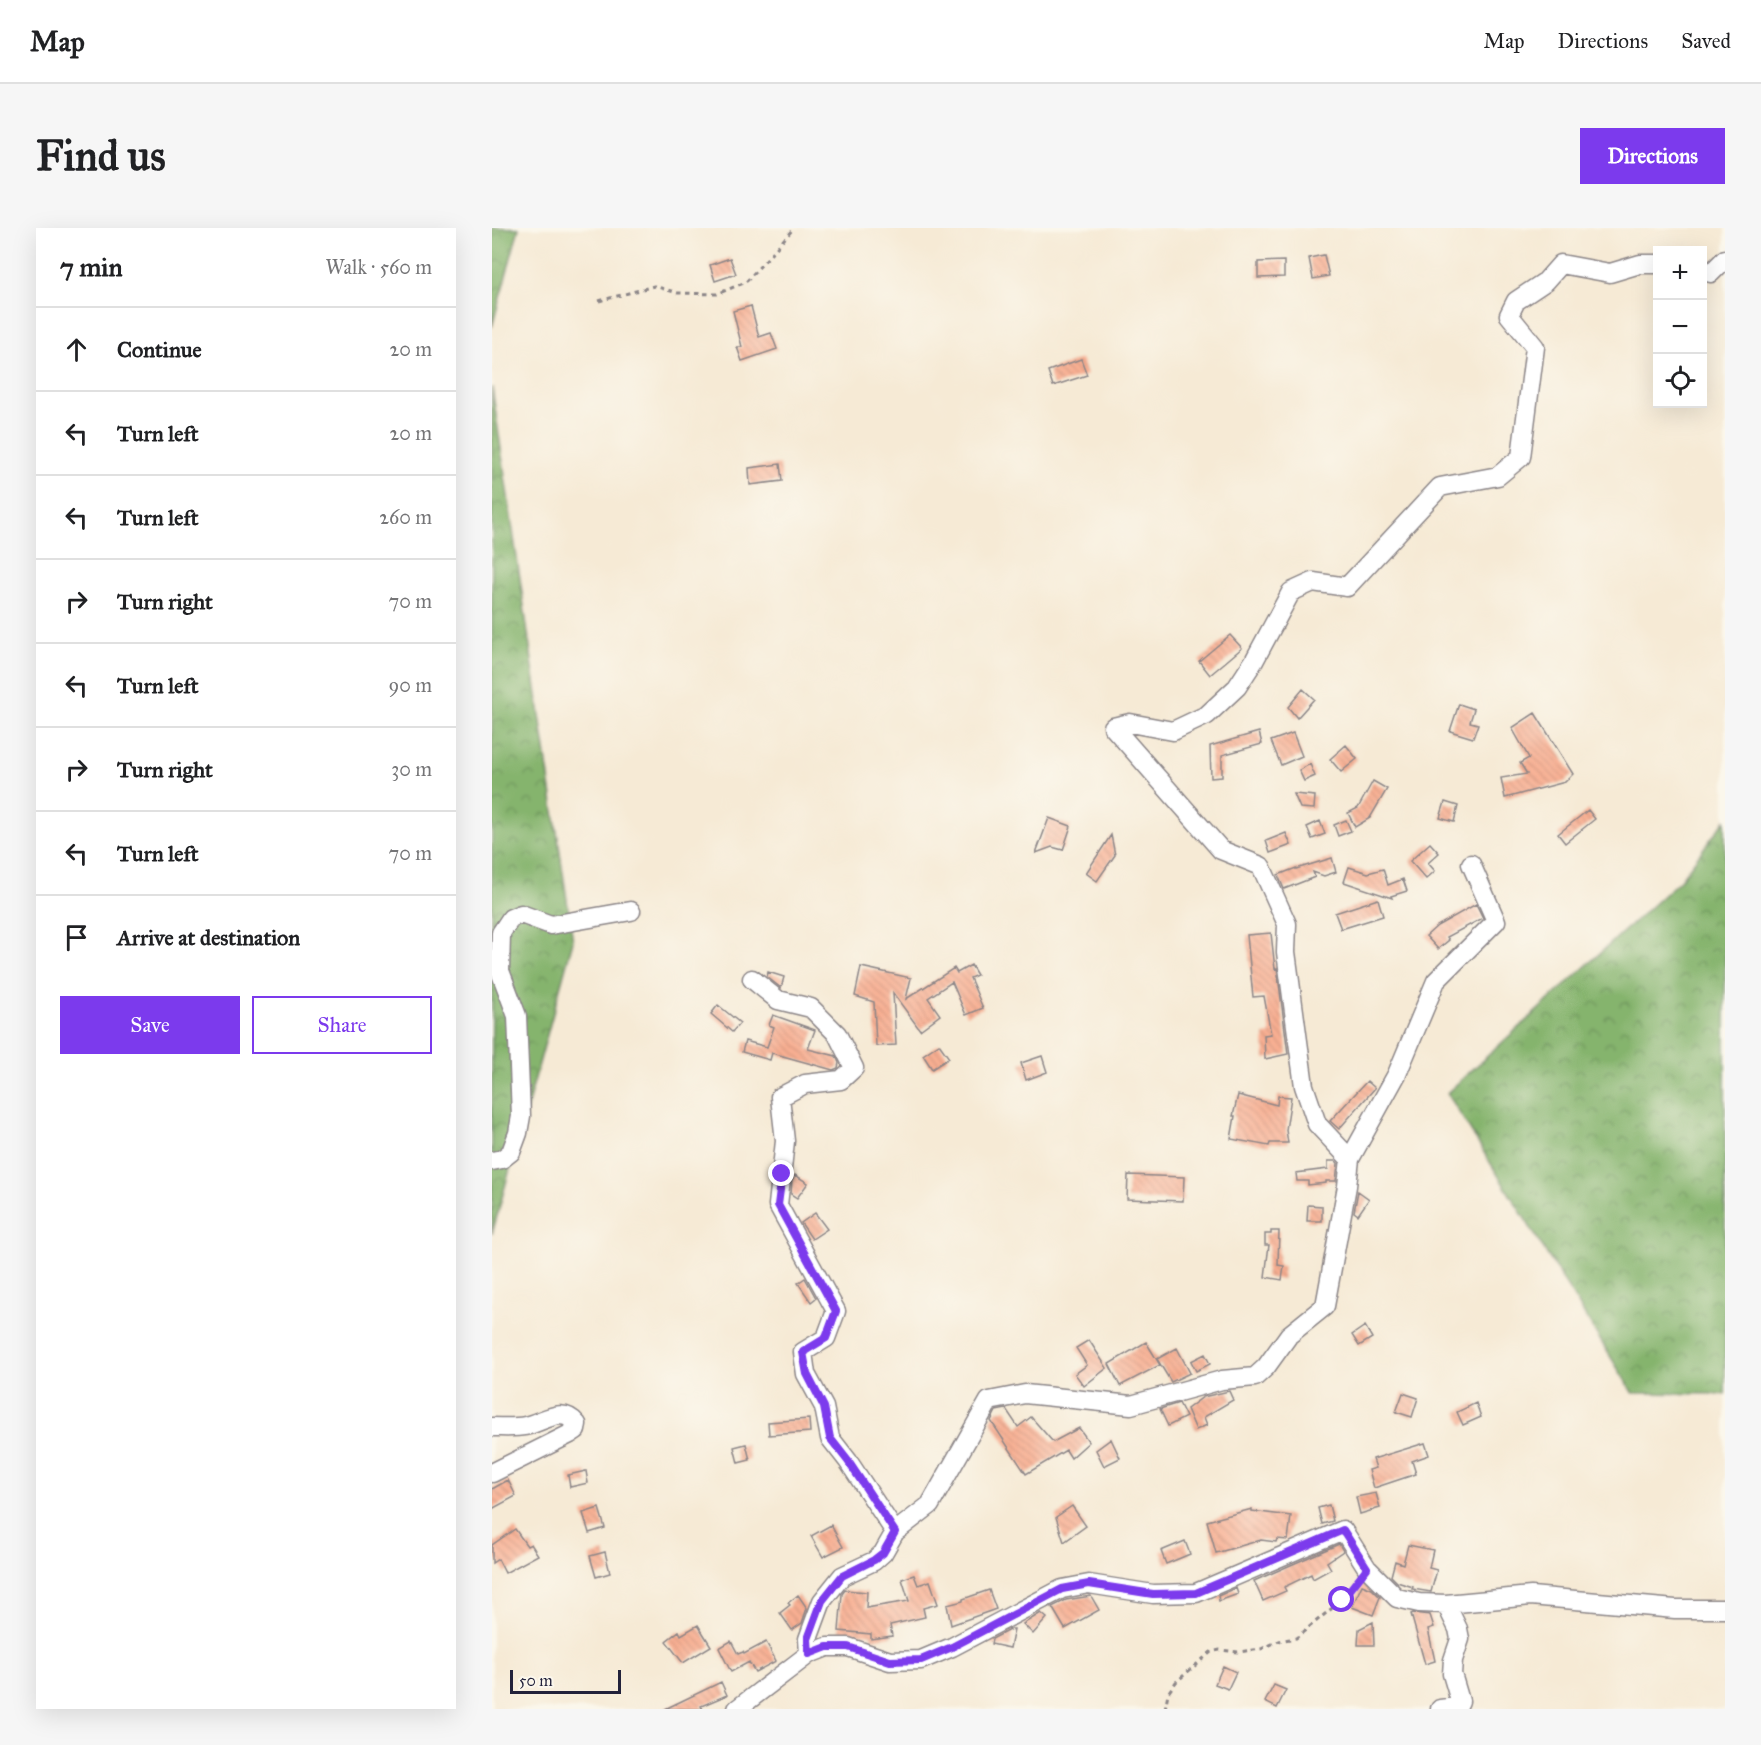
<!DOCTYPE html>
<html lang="en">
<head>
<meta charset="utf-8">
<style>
	body { margin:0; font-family:"IM FELL Great Primer",serif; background:#f6f6f6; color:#202124 }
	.controls { position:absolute; right:18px; top:18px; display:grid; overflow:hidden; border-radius:0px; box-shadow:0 6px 24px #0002 }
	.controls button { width:54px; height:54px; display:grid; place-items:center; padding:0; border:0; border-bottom:2px solid #e0e0e0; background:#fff; color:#202124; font:30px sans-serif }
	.scale { position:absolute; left:18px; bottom:15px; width:111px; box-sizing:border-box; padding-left:6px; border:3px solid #22223b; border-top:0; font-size:16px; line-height:21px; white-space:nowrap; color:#22223b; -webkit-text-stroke:4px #fbf7ec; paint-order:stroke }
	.stop { position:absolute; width:18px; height:18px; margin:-14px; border:4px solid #7c3aed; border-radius:50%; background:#fff }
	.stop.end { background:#7c3aed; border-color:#fff; box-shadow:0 2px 6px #0008 }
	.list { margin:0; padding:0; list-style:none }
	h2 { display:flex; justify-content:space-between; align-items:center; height:78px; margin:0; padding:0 24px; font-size:26px }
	h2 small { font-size:20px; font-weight:400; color:#757577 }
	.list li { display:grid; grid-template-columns:39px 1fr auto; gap:18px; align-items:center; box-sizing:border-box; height:84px; padding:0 24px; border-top:2px solid #e0e0e0 }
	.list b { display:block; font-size:22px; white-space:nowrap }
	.list em { font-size:20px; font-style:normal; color:#757577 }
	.actions { display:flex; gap:12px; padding:18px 24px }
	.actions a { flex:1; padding:14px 0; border:2px solid #7c3aed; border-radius:0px; text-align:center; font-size:21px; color:#7c3aed }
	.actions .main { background:#7c3aed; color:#fff }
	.icon { flex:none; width:33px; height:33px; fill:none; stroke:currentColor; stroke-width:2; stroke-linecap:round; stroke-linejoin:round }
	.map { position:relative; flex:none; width:1233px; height:1481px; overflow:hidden; border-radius:0px }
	header { display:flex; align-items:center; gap:36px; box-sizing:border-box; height:84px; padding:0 30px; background:#fff; border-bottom:2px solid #e0e0e0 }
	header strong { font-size:28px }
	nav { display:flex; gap:33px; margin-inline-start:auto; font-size:21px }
	.intro { display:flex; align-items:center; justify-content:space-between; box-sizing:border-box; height:144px; padding:0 36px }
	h1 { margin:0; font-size:42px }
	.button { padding:15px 27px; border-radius:0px; background:#7c3aed; color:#fff; font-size:21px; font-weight:700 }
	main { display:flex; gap:36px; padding:0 36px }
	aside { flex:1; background:#fff; border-radius:0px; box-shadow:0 6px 24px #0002 }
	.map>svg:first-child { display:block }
</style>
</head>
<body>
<header>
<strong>Map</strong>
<nav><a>Map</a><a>Directions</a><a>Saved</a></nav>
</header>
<div class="intro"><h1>Find us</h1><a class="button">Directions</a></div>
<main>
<aside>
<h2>7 min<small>Walk · 560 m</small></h2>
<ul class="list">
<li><svg class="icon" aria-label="ahead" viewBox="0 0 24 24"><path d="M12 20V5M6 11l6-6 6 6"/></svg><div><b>Continue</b></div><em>20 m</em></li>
<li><svg class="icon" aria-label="left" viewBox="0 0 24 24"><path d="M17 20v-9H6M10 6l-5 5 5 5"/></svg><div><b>Turn left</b></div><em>20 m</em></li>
<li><svg class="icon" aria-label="left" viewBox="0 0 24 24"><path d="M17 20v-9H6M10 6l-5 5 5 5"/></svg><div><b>Turn left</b></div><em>260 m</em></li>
<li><svg class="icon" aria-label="right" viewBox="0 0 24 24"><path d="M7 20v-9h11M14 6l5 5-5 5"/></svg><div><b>Turn right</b></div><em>70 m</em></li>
<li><svg class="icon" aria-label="left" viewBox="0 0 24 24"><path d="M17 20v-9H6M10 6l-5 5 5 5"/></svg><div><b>Turn left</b></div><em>90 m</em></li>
<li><svg class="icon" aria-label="right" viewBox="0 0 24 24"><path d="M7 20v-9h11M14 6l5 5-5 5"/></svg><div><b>Turn right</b></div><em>30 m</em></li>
<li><svg class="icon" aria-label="left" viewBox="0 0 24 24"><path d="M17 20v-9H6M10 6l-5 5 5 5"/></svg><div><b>Turn left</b></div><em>70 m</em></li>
<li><svg class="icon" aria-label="arrive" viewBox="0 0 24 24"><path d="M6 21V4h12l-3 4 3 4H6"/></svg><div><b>Arrive at destination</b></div></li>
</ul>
<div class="actions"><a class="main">Save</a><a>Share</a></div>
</aside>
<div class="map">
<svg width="1233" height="1481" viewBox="0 0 1233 1481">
	<defs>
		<pattern id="forest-crowns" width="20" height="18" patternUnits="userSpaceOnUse" patternTransform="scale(1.5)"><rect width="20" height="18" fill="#85b46d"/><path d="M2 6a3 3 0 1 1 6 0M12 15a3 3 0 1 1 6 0" fill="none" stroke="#6c925b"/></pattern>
		<pattern id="building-back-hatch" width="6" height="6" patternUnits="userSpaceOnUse" patternTransform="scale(1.5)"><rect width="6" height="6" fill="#f8af92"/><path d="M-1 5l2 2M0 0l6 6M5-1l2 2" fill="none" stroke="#d4967f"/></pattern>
	</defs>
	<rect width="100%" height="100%" fill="#fbf7ec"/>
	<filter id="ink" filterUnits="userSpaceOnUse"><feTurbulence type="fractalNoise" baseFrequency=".0167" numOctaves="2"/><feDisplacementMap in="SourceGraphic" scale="12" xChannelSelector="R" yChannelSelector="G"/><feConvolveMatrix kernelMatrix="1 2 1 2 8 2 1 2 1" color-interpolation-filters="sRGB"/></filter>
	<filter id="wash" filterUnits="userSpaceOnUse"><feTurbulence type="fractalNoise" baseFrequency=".008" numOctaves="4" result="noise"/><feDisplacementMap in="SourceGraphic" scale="24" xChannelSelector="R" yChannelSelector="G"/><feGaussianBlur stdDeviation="1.35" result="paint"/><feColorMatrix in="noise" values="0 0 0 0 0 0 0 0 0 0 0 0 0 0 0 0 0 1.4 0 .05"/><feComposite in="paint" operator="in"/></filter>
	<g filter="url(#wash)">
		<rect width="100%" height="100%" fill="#f6ead5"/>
		<path fill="url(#forest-crowns)" stroke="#546b54" stroke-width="1.5" d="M0 0H27L0 99Z
			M0 159 81 713 0 1006Z
			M1233 592V1166L1141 1165 955 865 1188 652Z"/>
		<g id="blocks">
			<path fill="url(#building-back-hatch)" d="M832 27 837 48 821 51 817 30Z
				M238 30 244 46 223 53 218 37Z
				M792 33V49L766 50V34Z
				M259 78 267 109 279 105 285 121 250 133 245 119H250L241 83Z
				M589 131 595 147 561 158 556 143Z
				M288 236 290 253 258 257 257 240Z
				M738 407 750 420 718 447 707 433Z
				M811 461 822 471 805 490 796 479Z
				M967 476 982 481 978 494 986 496 981 510 958 503Z
				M1043 485 1081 546 1073 554 1013 570 1009 550 1035 546 1028 535 1037 530 1020 500Z
				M767 504 770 516 730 527V549L719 550 718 518Z
				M801 505 810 528 789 537 779 513Z
				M854 517 865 531 849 544 838 531Z
				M818 536 823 548 812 553 807 542Z
				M881 553 895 561 878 590 863 599 856 585 866 580Z
				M802 566 823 568 822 581 808 580Z
				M953 574 966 578 962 594 948 590Z
				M1096 582 1103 591 1073 615 1066 606Z
				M557 590 579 598 571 622 560 619 544 625Z
				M854 592 859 603 846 608 842 597Z
				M828 593 833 606 820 611 815 599Z
				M794 605 799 617 778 625 774 613Z
				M619 607 623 627 605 653 594 645Z
				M938 615 947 625 936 635 943 643 934 651 918 633Z
				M840 630 844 644 832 648 821 644 823 649 792 661 786 647 804 640V641Z
				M857 639 876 645 891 641 896 657 911 651 915 663 899 668 900 670 852 654Z
				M886 671 891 688 849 701 843 685Z
				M984 676 991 690 955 709 957 712 946 721 934 708 945 698Z
				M779 705 783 741 785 740 796 826 773 831 772 807 779 806 772 768 761 769 755 707Z
				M479 737 485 747 478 750 491 780 474 787 460 754 436 770 448 787 428 802 401 765 404 817 384 818 382 774 363 768 369 739 419 750 414 771 462 740 465 745Z
				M276 744 292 749 289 760 275 749Z
				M226 777 248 795 240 804 219 786Z
				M281 787 323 802 316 821 344 828 347 835 346 840 341 842 280 825 278 832 250 824 253 813 275 819 282 799 277 797Z
				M447 816 457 830 440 841 431 827Z
				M550 828 555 844 534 852 529 835Z
				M875 853 883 860 847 901 838 893Z
				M746 867 785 877 786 868 799 869 794 902 796 915H778L777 918 739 911 743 888H741Z
				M836 933H844L846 935 844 953H834V955L816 957V953H805L804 945 836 941Z
				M303 947 316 955 305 970 299 966 300 952Z
				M636 947 692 949 691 973 635 971Z
				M866 963 877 971 866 987 862 984Z
				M816 977 830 978V993H815Z
				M323 985 335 1001 320 1011 309 995Z
				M779 1003H787L786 1037 792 1038 790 1052 773 1049 777 1017H773V1006H779Z
				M313 1050 324 1070 319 1074 306 1055Z
				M873 1098 880 1110 867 1118 860 1107Z
				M597 1112 615 1140 592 1158 583 1146 595 1137 584 1120Z
				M654 1114 668 1137 628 1158 617 1136Z
				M685 1120 698 1145 679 1154 665 1131Z
				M713 1126 718 1136 704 1143 699 1133Z
				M737 1163 741 1172 712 1189 715 1197 704 1202 695 1181 711 1169Z
				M911 1165 926 1170 920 1189 904 1184Z
				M687 1175 694 1189 676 1198 668 1181Z
				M984 1175 989 1189 971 1197 965 1184Z
				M514 1181 526 1199 539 1189 561 1214 587 1200 597 1214 579 1230 574 1222 534 1246 499 1193 504 1183Z
				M317 1191 318 1204 277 1207 276 1194Z
				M619 1211 628 1230 612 1238 604 1222Z
				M933 1215 937 1227 920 1233 924 1246 882 1260 877 1242 884 1240 881 1231Z
				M254 1216 258 1232 246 1235 242 1219Z
				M94 1243 96 1255 78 1259 76 1247Z
				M16 1252 24 1268 0 1281V1261Z
				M884 1265 888 1280 868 1286 864 1269Z
				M837 1277 841 1293 830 1296 826 1280Z
				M580 1278 594 1298 572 1314 564 1289Z
				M107 1280 113 1300 97 1305 91 1285Z
				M760 1281V1283L799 1288 796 1312 785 1311 784 1314 769 1312 724 1325 715 1293Z
				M339 1297 351 1319 331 1329 319 1308Z
				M23 1301 35 1318 39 1316 46 1327 13 1345 6 1331 0 1335V1317Z
				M693 1313 698 1326 674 1336 669 1323Z
				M847 1316 851 1323 835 1334 839 1341 821 1351 819 1346 792 1359 794 1363 771 1373 762 1353Z
				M916 1317 941 1322 937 1340 945 1342 939 1364 920 1361 921 1359 905 1354 899 1348 903 1333 911 1336Z
				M113 1324 118 1345 104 1349 98 1328Z
				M422 1347 426 1357 438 1353 446 1376 431 1380 433 1389 398 1397 400 1408 379 1411V1406L347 1403 350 1366 353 1362 375 1364 374 1380 417 1373 410 1351Z
				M870 1357 880 1361 888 1369 881 1387 860 1379Z
				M744 1360 746 1366 727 1373 726 1368Z
				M497 1362 504 1381 459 1397 455 1377 471 1373V1371Z
				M306 1367 315 1380 310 1395 300 1402 288 1385 298 1377 296 1375Z
				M599 1368 607 1382 573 1401 560 1379 574 1372Z
				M549 1385 555 1390 541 1406 531 1396Z
				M921 1385 938 1387 942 1399 936 1401 943 1433 933 1436 919 1386Z
				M881 1394 882 1417H866L867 1401Z
				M206 1397 219 1418 191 1435 174 1413 187 1403 189 1407Z
				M519 1401H522L518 1420 499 1416 500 1411Z
				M239 1413 246 1426 251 1424 252 1426 274 1414 284 1433 263 1444 257 1434 239 1444 227 1420Z
				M731 1438 744 1444 736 1461 723 1456Z
				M229 1454 235 1467 209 1478 211 1481H173Z
				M782 1457 794 1462 785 1480 773 1474Z"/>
		</g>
	</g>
	<g filter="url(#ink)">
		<use href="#blocks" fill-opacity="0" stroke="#8c8688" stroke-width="1.5"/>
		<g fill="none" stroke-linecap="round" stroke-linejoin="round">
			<g stroke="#8c8688" stroke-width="21">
				<path id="minor" d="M1210 43 1219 45 1233 31
					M260 751 286 772 319 780 345 806 362 840 349 852 313 856 288 869 293 913 286 977 344 1083 334 1110 311 1124 314 1146 332 1179 338 1210 356 1233 403 1304
					M858 931 825 896 812 858 794 724 795 696 769 638 729 622 621 499 638 495 681 503 715 487 745 459 762 433 799 364 821 354 855 359 948 259 1006 248 1029 229 1043 119 1017 87 1024 73 1054 53 1069 36 1118 45 1148 36H1166
					M0 933 10 931 19 924 26 905 29 888 25 788 8 743 9 705 19 690 29 686 59 697 139 683
					M0 1199C11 1199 23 1200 33 1198 52 1194 70 1177 85 1196L84 1202 78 1206 0 1245
					M317 1426 316 1411 330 1373 350 1348 382 1333 391 1325 403 1304 438 1277 497 1173 533 1166 639 1177 730 1152 763 1149 774 1139 797 1107 833 1078 855 958 858 931 905 846 944 753 1004 693 979 636
					M245 1481 317 1426 335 1419H356L398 1433 429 1432 460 1419 570 1361 597 1356 661 1366 704 1365 851 1302 875 1340 905 1370 927 1375 954 1376 1039 1368 1183 1381H1233
					M948 1481 965 1479 968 1473 960 1446 961 1432 968 1411 966 1401 954 1376"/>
			</g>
			<path stroke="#8c8688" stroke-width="3" stroke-dasharray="4.5 4.5" stroke-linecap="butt" d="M107 73 162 58 186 65 225 66 254 54 302 0
				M673 1481 676 1465 684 1454 719 1424 728 1422 746 1424 769 1421 787 1413 804 1410 850 1372 865 1353"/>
			<use href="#minor" stroke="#fff" stroke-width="18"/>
		</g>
	</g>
	<g fill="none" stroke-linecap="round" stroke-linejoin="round" filter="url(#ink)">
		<path stroke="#7c3aed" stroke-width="8" d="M290 946 286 977 344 1083 334 1110 311 1124 315 1146 332 1179 338 1210 356 1233 403 1304 391 1325 382 1332 350 1348 330 1373 316 1411 317 1426 335 1419H356L398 1433 429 1432 460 1419 570 1361 597 1356 661 1366 704 1365 851 1302 875 1340 850 1372"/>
	</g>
</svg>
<div class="controls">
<button>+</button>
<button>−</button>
<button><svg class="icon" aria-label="locate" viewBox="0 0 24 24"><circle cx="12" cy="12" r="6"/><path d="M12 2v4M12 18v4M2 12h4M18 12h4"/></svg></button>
</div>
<div class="scale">50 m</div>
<div class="stop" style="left:850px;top:1372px"></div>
<div class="stop end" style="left:290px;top:946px"></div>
</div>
</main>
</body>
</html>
